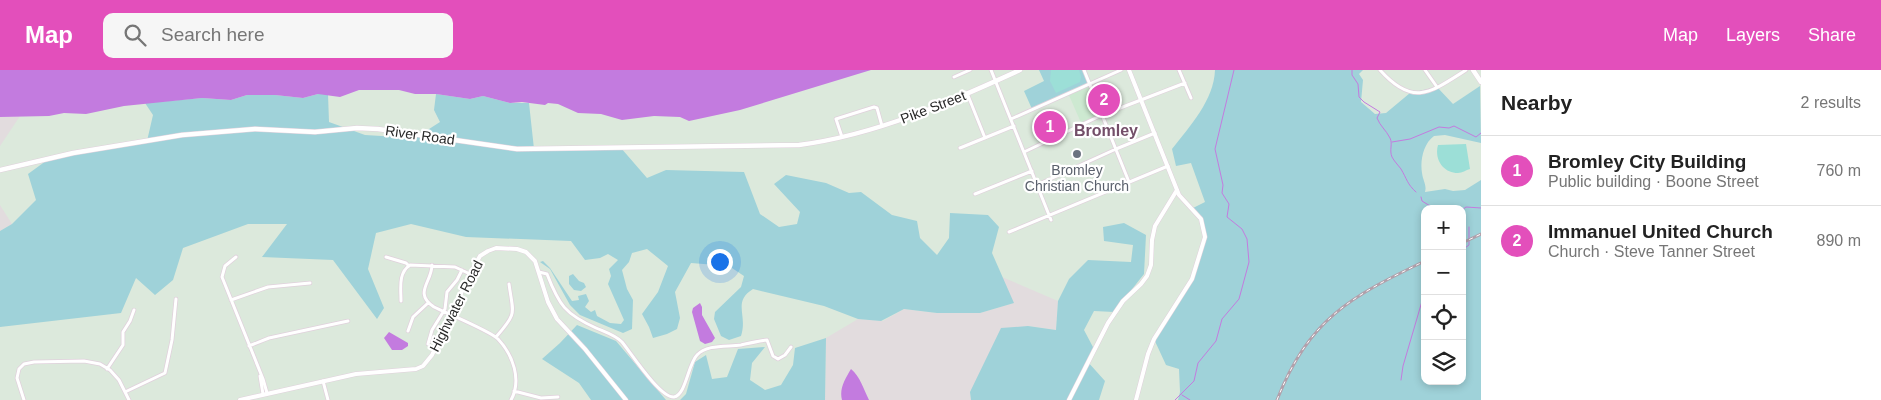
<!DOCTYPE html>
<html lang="en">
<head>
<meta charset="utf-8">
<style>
	body { margin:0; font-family:Helvetica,sans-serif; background:#f6f6f6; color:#222 }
	.controls { position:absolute; right:15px; bottom:15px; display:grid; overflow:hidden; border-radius:10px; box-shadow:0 2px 8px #0003 }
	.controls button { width:45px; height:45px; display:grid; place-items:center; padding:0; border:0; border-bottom:1px solid #e0e0e0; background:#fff; color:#222; font:25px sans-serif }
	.you { position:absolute; left:719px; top:191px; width:18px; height:18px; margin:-12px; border:4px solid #fff; border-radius:50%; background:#1a73e8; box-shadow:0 0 0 8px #1a73e833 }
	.badge { display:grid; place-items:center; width:32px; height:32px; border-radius:50%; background:#e34fbb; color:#fff; font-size:16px; font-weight:700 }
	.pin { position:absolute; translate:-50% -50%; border:2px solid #fff; box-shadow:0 1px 5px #0006 }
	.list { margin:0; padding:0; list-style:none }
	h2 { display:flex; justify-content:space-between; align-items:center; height:65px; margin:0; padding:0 20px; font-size:21px }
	h2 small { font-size:16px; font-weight:400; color:#767676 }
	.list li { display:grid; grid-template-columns:32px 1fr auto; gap:15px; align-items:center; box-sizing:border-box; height:70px; padding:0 20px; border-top:1px solid #e0e0e0 }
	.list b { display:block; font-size:19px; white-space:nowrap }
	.list p { margin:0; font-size:16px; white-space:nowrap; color:#767676 }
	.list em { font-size:16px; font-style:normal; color:#767676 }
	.icon { flex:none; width:28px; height:28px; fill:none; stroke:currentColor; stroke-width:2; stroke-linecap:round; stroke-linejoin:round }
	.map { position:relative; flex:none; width:1481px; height:330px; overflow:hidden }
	header { display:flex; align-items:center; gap:30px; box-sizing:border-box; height:70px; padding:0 25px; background:#e34fbb; color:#fff }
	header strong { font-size:24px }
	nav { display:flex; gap:28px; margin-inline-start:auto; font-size:18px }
	.search { width:350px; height:45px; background:#f6f6f6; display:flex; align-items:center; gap:12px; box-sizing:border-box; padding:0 18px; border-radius:10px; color:#767676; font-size:19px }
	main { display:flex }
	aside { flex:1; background:#fff }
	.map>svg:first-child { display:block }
</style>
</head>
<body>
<header>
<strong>Map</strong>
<div class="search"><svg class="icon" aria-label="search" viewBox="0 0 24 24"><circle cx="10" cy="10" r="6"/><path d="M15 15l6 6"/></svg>Search here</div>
<nav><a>Map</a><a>Layers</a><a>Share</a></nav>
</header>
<main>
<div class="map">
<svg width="1481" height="330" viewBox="0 0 1481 330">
	<rect width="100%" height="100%" fill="#dce9dc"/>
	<path fill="#e2dcde" d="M20 46 0 76V47Z
		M0 135 12 154 0 161Z
		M1002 207 1058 231 1056 260 1028 256 970 321 971 330H825L826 268 858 249 883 251 904 239 937 243H980L1013 233Z"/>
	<path fill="#cde9d1" d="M1089 13 1102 45 1082 55 1068 23Z"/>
	<path fill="#9fd2d9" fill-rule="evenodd" d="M1039 0H1084L1089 13 1032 39 1024 21 1044 11Z
		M1215 0H1363L1359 4 1363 10 1361 32 1375 44 1386 43 1410 23 1437 17 1453 34 1480 16 1481 73 1445 65 1434 66C1423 74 1420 91 1422 103 1423 111 1427 115 1425 122L1445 119 1453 121 1465 120 1481 110V330H1178L1180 322 1179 299 1166 295 1154 269 1192 209 1205 162 1201 149 1191 139 1205 132 1191 93 1176 96 1172 79C1190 56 1214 30 1215 0ZM1425 139H1462V311H1425Z
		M318 24H328L329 52 365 65 415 68 440 52 434 40 436 24 470 29 483 26 510 33H529L534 79 621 78 647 108 666 100 744 102 760 144 779 157 797 154 800 142 774 114 786 105 826 113 849 123 861 122 892 145 917 151 920 168 937 185 949 168 950 143 988 145 999 157 992 183 1014 233 980 243H937L904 239 881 251 858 249 824 236 753 219C732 232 748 245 741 266L729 270 721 266 714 249 715 242 741 217 744 206 729 196 691 193 675 222 680 248 677 259 667 264 653 268 649 257 642 244 658 222 668 196 647 179 632 183 629 192 622 200 627 219 633 230 632 259 623 263 580 245 570 235 550 199 540 192 543 191 550 198 572 231 579 230 578 226 586 224 589 231 585 237 591 242 595 240 597 246 610 253 621 254 624 250 608 214 611 206 609 199 618 190 608 184 600 188 585 190 571 171 466 167 411 154 376 163 368 199 384 238 377 249 333 190 262 187 287 154H248L183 178 173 210 155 225 136 208 121 243 0 257V161L12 154 36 130 28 104 50 88 147 71 153 45 145 33 202 28 231 30 247 25H275L303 28Z
		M1124 153 1146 165 1144 204 1114 242 1094 241 1084 260 1094 279 1087 291 1105 311 1099 330H971L970 322 1001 258 1028 256 1056 260 1058 231 1069 209 1088 190 1131 192 1133 175 1104 171 1103 157Z
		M573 204 579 211 584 213 586 217 581 221 574 220 569 214V206Z
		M577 255 616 271 666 330H591L579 313 542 289 560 273Z
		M826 268 825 330H680L686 324 695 292 706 285 712 309 727 307 738 279 765 277 752 293 750 310 765 320 781 315 793 295 795 278Z"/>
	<path fill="#9cdfd7" d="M1051 0H1079L1081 7 1080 12 1056 23 1050 11Z
		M1466 74 1470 99C1466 100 1462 103 1458 103 1443 103 1434 89 1438 75Z"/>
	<path fill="#c37bdf" d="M0 0H871L740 40 689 51 680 47 654 46 622 50 601 44 578 43 558 34 548 33 545 35 522 32 510 33 483 26 470 29 436 24H415L399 20H359L340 27 318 24 303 28 275 25H247L231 30 202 28 124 36 86 44 64 43 49 46 0 47Z
		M700 233 702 237V245L715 268 712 272 705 274 700 271 692 242 693 238Z
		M389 262 408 273V276L402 280H392L384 268Z
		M851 299C860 306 864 320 869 330H842C839 319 845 309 851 299Z"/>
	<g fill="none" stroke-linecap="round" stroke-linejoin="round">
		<path stroke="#c37bdf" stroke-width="1" d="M1352 0V5L1358 14 1359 27 1364 32 1380 42 1377 48C1380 56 1386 60 1390 68 1393 74 1389 80 1392 87 1394 91 1398 95 1401 99 1407 109 1407 114 1416 122
			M1392 72 1410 69 1439 57 1449 58 1454 56 1476 67 1481 63
			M1421 127 1422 131 1435 139
			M1462 140 1466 137 1481 138
			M1462 180 1469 175V157
			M1401 310 1403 296 1425 221
			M1182 325 1190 330
			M1175 330 1194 311 1198 293 1216 271 1222 249 1239 229 1249 192 1247 169 1242 159 1227 147 1229 134 1222 123 1223 115 1215 79 1234 0"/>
		<g stroke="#e0d1dc" stroke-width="4.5">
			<path id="minor" d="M991 0 1051 150
				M1084 0 1129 112
				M1179 0 1191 28
				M1380 0C1413 37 1430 23 1466 0
				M1425 0 1437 17
				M954 7 970 0
				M967 23 985 68
				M1011 49 1121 0
				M842 67 836 49 874 37 877 38 882 56
				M960 78 1014 56
				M1024 82 1102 45 1185 13
				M1037 115 1116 79 1155 63
				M975 124 1032 101
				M1009 162 1168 96
				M236 187 225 196 222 207 263 309 267 323
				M386 187 406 193 409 196
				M432 195C432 212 413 223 434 237 446 243 490 261 498 269 513 285 522 310 511 330
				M539 202 547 204C559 235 565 244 596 258 605 262 615 265 622 272 631 283 660 328 674 327 686 325 688 294 697 285 707 274 727 277 741 275 750 273 758 271 767 270L773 286 778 289 785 285 791 277
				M231 230 268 217 310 213
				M401 231C401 218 398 203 410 195L455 197 470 204
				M408 261 413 247 428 233
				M496 267C518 242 513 244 509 214
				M428 274 432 260 445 239 447 222 457 210 462 200
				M249 276 269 268 348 251
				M107 299 123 275V262L130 251 134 240
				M260 306 263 324
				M323 311 328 330
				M514 321 541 328 558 327
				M125 322 165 303 172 270 176 229
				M24 330 17 308 19 299 24 294 34 292 84 291 100 294 110 300 119 310 129 330"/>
		</g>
		<g stroke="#e0d1dc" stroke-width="5">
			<path id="tertiary" d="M1129 0 1179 125 1201 149 1205 167 1192 209 1154 269 1148 284 1136 330
				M240 330 356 304 416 299 423 296 432 285 470 204 480 186 488 181 496 178 517 179 526 182 535 191 548 232 557 249 585 279 626 330
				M1069 330 1108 253 1123 231 1141 214 1147 206 1151 195 1152 170 1155 156 1177 120"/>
		</g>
		<g stroke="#e0d1dc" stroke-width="5.5">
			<path id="secondary" d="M1473 0 1481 12
				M0 100 73 83 182 65 255 59 315 62 357 58 378 59 517 79 799 75C876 65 950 32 1020 0"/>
		</g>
		<use href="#minor" stroke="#fff" stroke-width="3"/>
		<use href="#tertiary" stroke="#fff" stroke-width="4"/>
		<use href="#secondary" stroke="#fff" stroke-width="4.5"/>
		<g stroke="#b1a0ab" stroke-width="3">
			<path id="rail" d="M1462 173 1481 164
				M1277 330C1309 249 1350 227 1425 191"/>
		</g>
		<use href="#rail" stroke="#fff" stroke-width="1" stroke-dasharray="4" stroke-linecap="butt"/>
	</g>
	<circle fill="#6b7280" stroke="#fff" stroke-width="2" cx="1077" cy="84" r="5"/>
	<g text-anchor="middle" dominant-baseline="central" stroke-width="4.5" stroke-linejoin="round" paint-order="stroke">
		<g font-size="14" fill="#292929" stroke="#fff">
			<text transform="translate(933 37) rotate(-21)">Pike Street</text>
			<text transform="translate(420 65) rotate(8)">River Road</text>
			<text transform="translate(456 236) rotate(-63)">Highwater Road</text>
		</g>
		<g font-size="14" fill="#5b616d" stroke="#fff">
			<text x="1077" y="100">Bromley<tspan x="1077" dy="16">Christian Church</tspan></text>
		</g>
		<g font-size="16" font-weight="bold" fill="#734f69" stroke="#fff">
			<text x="1106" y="60">Bromley</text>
		</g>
	</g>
</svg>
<div class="controls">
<button>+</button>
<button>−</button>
<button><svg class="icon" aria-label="locate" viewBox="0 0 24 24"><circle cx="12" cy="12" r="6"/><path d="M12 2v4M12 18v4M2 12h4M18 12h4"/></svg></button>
<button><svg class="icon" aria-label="layers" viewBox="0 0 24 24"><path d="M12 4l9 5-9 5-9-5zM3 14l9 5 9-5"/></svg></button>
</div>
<div class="you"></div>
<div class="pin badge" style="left:1050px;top:57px">1</div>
<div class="pin badge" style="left:1104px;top:30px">2</div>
</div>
<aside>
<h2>Nearby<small>2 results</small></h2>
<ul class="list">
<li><span class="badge">1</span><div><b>Bromley City Building</b><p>Public building · Boone Street</p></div><em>760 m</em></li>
<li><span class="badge">2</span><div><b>Immanuel United Church</b><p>Church · Steve Tanner Street</p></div><em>890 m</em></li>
</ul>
</aside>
</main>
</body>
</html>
